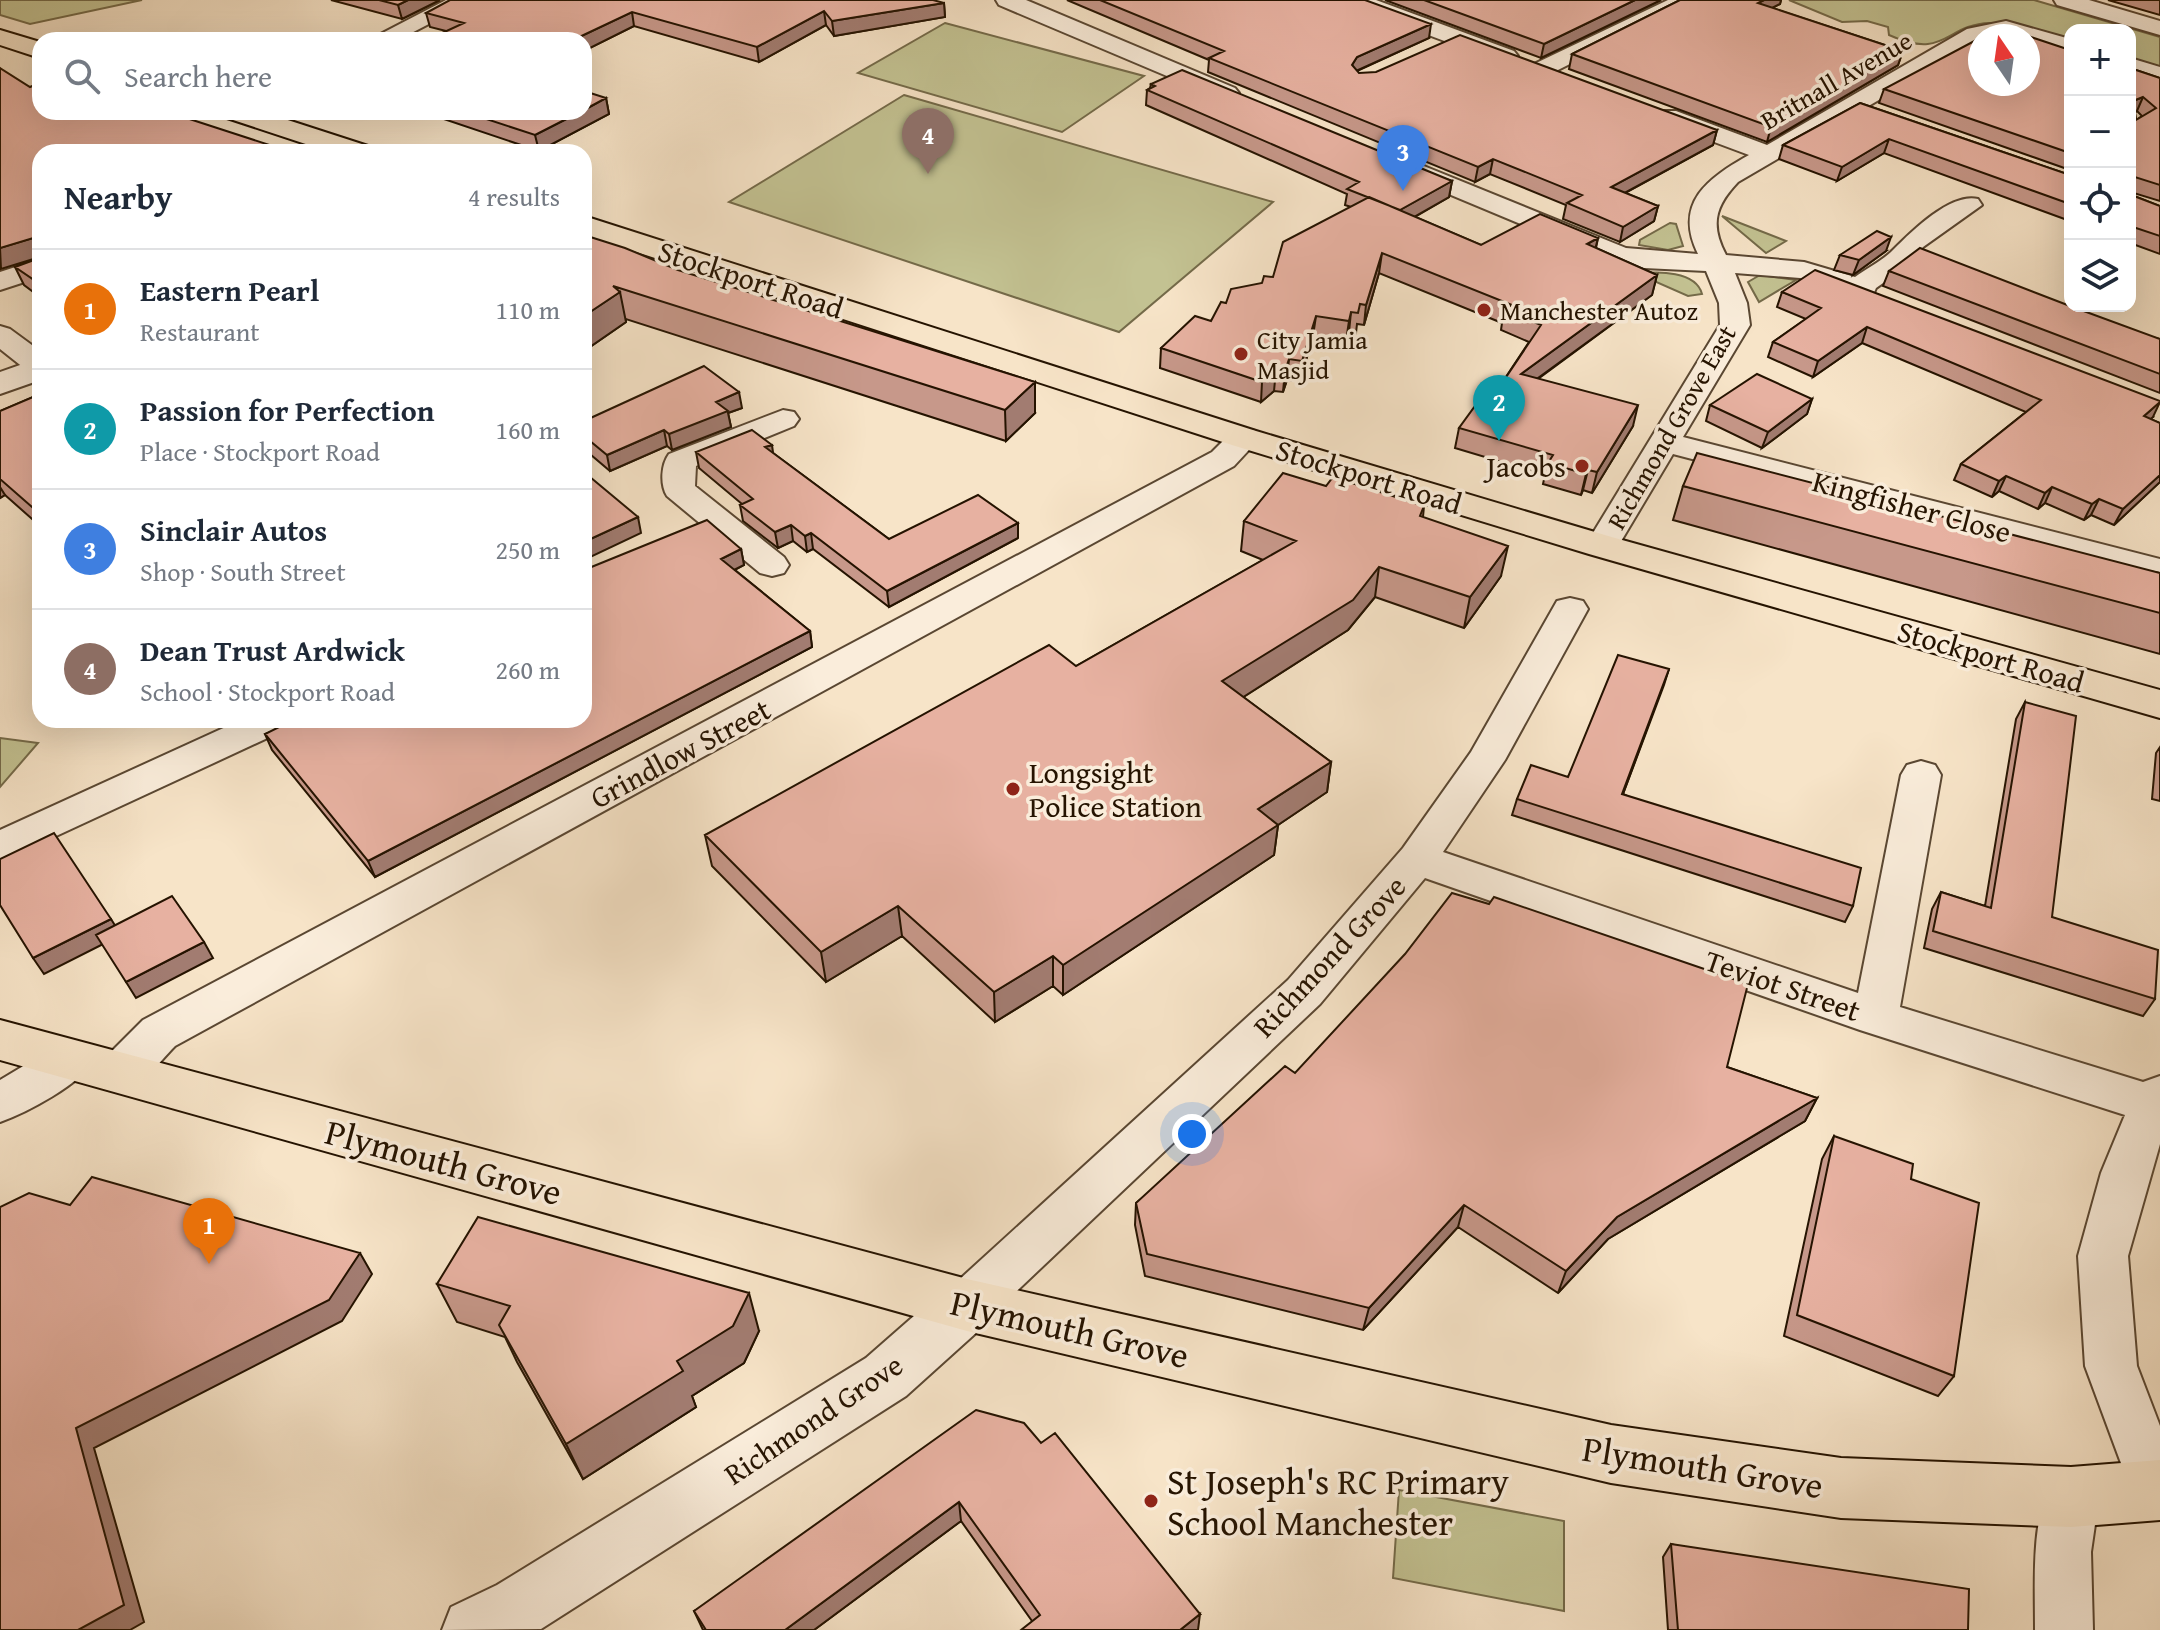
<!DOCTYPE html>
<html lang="en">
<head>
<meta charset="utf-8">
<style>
	body { margin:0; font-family:"Gentium Book Plus",serif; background:#f6f6f7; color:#1f2937 }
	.controls { position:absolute; right:24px; top:24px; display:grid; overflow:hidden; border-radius:16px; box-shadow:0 8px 32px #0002 }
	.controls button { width:72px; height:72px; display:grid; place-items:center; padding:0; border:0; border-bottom:2px solid #e0e1e3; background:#fff; color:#1f2937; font:40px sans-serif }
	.compass { position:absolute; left:1968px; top:24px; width:72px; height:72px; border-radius:50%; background:#fff; box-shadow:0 8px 32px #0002; rotate:347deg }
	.you { position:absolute; left:1192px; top:1134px; width:28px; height:28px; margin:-20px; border:6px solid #fff; border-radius:50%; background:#1a73e8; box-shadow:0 0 0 12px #1a73e833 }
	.badge { display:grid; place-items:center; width:52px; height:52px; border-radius:50%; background:#db2777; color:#fff; font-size:26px; font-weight:700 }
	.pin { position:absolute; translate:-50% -66px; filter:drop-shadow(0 2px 4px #0008) }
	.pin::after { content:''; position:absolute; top:42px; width:28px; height:24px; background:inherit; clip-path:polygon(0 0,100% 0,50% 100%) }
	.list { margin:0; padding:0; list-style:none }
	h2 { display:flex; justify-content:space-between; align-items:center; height:104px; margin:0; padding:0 32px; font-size:34px }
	h2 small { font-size:26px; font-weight:400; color:#747a83 }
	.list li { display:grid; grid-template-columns:52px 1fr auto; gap:24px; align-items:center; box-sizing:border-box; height:120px; padding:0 32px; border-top:2px solid #e0e1e3 }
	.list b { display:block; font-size:30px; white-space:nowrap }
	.list p { margin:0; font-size:26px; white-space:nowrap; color:#747a83 }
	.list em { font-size:26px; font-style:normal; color:#747a83 }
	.icon { flex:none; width:44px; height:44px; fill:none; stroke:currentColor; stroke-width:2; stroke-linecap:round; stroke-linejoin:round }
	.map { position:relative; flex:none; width:2160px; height:1630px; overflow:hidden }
	.search { position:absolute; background:#fff; box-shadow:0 8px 32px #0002; left:32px; top:32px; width:560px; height:88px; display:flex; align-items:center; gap:20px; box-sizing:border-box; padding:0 28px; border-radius:24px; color:#747a83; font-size:30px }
	.panel { position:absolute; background:#fff; box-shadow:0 8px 32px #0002; left:32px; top:144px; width:560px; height:584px; border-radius:24px }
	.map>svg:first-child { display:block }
</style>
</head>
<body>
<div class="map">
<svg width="2160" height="1630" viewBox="0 0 2160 1630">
	<rect width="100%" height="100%" fill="#f7e4c8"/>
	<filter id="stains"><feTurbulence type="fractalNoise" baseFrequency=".0025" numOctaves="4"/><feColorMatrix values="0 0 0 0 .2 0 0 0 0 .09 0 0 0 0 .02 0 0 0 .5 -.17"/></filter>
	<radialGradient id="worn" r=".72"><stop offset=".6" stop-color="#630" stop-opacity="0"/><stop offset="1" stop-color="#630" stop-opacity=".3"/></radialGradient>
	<path fill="#c3c292" stroke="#746a49" stroke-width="2" d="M0 0H142L30 24 0 15Z
		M1789 0H2034L2160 37V70L2130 60V30H2070V41C2044 34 2017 22 1990 23 1945 24 1946 61 1889 35L1888 27 1867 21 1842 22Z
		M945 23 1144 76 1062 132 858 73Z
		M904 95 1273 202 1119 332 729 202Z
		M1722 216 1786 241 1766 253Z
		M1670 223 1676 224 1683 246 1668 250 1639 245 1640 240Z
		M1638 274C1658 271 1696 271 1702 294L1688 296Z
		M1760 275 1796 280 1759 302 1748 282Z
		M0 738 38 743 0 787Z
		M1399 1490 1564 1521V1611L1393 1578Z"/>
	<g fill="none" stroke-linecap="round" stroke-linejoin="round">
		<g stroke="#5a4732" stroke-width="4">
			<path id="minor" d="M446 0H475L398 40H369Z
				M996 0H1026L1235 88 1239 93 1227 100 1219 98 999 5Z
				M1345 0H1376L1514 51 1518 56 1514 61H1498L1348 5Z
				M1668 0H1697L1550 74H1534L1530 69 1534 64Z
				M2054 0H2089L2160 21V35L2057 5Z
				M2006 21 2070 39V53L2028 41V36H1980V41L1738 182C1715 206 1710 225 1726 255L1804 262 1855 277C1866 269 1880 262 1891 252 1909 234 1950 192 1978 199L1982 205 1923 247 1910 264 1876 288 1873 295 1863 297 1800 278 1735 273 1747 303 1750 325 1683 437 2160 559V581L1673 454 1614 553 1602 556 1590 553 1585 546 1720 325 1719 303 1706 271 1644 268 1609 261 1391 170 1387 165 1391 160H1409L1626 248 1698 254C1673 203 1708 178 1749 155L1658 121 1655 116 1658 111H1676L1767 145 1967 29Z
				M2130 58 2160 67V81L2130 72Z
				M40 259V277L0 290V272Z
				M0 326 10 329 40 351V375L29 372 0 349Z
				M783 410 794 412 799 419 794 426 696 466 695 486 784 557 789 565 784 573 772 576 760 573 667 496C660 485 661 465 669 454Z
				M1244 429 1255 431 1260 438 1234 466 175 1046C153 1068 137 1098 103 1086L96 1073 103 1060 143 1020 1212 452 1233 431Z
				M1570 598 1583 601 1588 609 1505 760 1443 852 1858 993 1901 775 1907 765 1921 761 1935 765 1941 775 1900 1007 2143 1082 2160 1076V1144L2128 1256 2137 1366 2160 1426V1516L2138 1509 2085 1366 2078 1256 2101 1173 2125 1115 1860 1030 1425 878 1320 1004 985 1321 967 1328 949 1321 942 1305 949 1289 1288 980 1403 848 1471 752 1557 601Z
				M241 720H293L287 729 0 862V830Z
				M71 1041 87 1047 94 1060C81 1084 26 1113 0 1122V1080L55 1047Z
				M2071 1470 2091 1478 2099 1497 2091 1552 2093 1630H2035C2035 1579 2031 1526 2051 1478Z"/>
		</g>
		<g stroke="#5a4732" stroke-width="4">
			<path id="tertiary" d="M40 358V380L0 394V372Z
				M967 1279 987 1287 995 1305 987 1323 906 1396 541 1629 442 1630 451 1607 497 1585 866 1358 947 1287Z"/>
		</g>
		<g stroke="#251300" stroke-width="4">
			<path id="primary" d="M0 1020 967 1279 1611 1425 1841 1458 2071 1467 2160 1460V1520L2071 1527 1841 1518 1611 1483 967 1331 0 1060Z"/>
		</g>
		<g stroke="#251300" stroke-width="4">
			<path id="trunk" d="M0 30 40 42V58L0 45Z
				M223 112H263L368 146 372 152H330L227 118Z
				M584 216 1256 431 1615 538 2160 690V718L1589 554 1232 445 584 235Z"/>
		</g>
		<use href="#minor" fill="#faeddb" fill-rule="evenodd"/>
		<use href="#tertiary" fill="#faeddb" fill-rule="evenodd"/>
		<use href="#primary" fill="#f7e4c8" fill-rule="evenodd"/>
		<use href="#trunk" fill="#f7e4c8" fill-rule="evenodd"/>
	</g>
	<path fill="#c7988a" stroke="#251300" stroke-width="2" fill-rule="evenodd" d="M331 0H440L402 19Z
		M1067 0H1365L1429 38 1357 71 1359 73 1717 130 1713 145 1625 193 1658 206 1654 221 1620 242 1563 219 1566 205 1490 174 1475 182 1208 72 1209 60Z
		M1385 0H1661L1541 58Z
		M1680 0H1781L1780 4 1772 8 1903 51 1898 65 1767 142 1569 69 1572 54Z
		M2108 0H2160V15Z
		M944 3 945 17 834 36 826 25 759 62 634 26 584 51V40L446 31 430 27 426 13Z
		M2070 50V170L1879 103 1884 89Z
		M0 68 40 152V297L24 285 15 267 34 260V259L0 268Z
		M2130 68 2160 78V201L2134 193V196L2160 206V254L2130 243ZM2137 111 2142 116 2136 120 2135 112Z
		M1151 84 1452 181 1449 197 1415 217 1481 245 1598 238 1596 248 1657 275 1652 295 1538 379 1633 426 1592 493 1583 490 1581 495 1543 484 1545 475 1455 448 1459 428 1492 398 1529 342 1501 330 1502 323 1379 273 1364 325 1357 324 1356 333 1349 332 1346 341 1313 336 1300 381 1287 380 1283 392 1274 391 1261 402 1160 368 1161 348 1211 321 1226 303 1273 277 1351 207 1345 205 1347 194 1146 105 1147 90 1150 88Z
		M606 98 609 114 539 151 423 112H584Z
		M1860 103 2070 175V221L1884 153 1837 181 1779 159 1783 145Z
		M584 235 1035 413 1006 441 626 319V322L584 351Z
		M1886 251 1853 275 1834 270 1840 255Z
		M1889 271 2160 339V393L1883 286Z
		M1782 292 2153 417 2150 419 2160 423V482L2114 525 2091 515 2084 520 2045 503 2038 509 1999 491 1992 497 1954 480 1961 464 2026 412 1862 343 1813 377 1768 357 1773 342 1806 319 1777 307Z
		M40 394V526L5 495 0 498V411Z
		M1812 399 1807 414 1762 448 1706 421 1710 405Z
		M742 408 728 413 731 427 672 450 667 446 610 471 584 449V421Z
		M696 452 773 453 889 539 1018 538 889 607 813 549 807 552 793 541 778 548 743 521 740 505 742 504 699 468Z
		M1326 486 1424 506 1423 517 1501 576 1464 628 1375 597 1348 630 1243 697 1331 762 1327 792 1278 825 1274 855 1063 995 1053 986 995 1022 902 936 826 982 712 866 705 835 1076 666 1263 560 1241 551 1244 521Z
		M1683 486 2160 573V654L1673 520Z
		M741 549 744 565 735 570 810 631 812 647 375 877 272 750 265 734Z
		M1669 669 1623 794 1853 906 1845 922 1512 815 1517 799 1568 777Z
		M2025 702 2052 917 2155 999 2143 1016 1924 948 1932 909 1941 892 1985 906 2016 719Z
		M2160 747V801L2152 799 2156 753Z
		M1727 1067 1817 1098 1805 1121 1608 1239 1558 1293 1458 1227 1363 1330 1145 1276 1135 1225 1136 1203 1295 1073Z
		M1834 1136 1954 1376 1938 1396 1784 1336 1822 1159Z
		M437 1284 759 1331 744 1363 692 1396 696 1407 583 1479 517 1362 505 1337 457 1322Z
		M1041 1443 1200 1614 1032 1621 961 1521 814 1630H703L694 1611Z
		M1671 1544 1968 1630H1668L1663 1557Z"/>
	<path fill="#a27c71" stroke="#251300" stroke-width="2" d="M408 0H440L402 19 398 5Z
		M1635 0H1661L1541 58 1544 44Z
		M1764 0H1781L1780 4 1754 17 1758 3Z
		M944 3 945 17 834 36 832 21Z
		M824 11 826 25 759 62 757 47Z
		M632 12 634 26 584 51V40H573Z
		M1431 24 1429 38 1356 71 1352 65 1357 57Z
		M1903 51 1898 65 1767 142 1771 127Z
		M2143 97 2137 111 2130 114 2133 101Z
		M606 98 609 114 539 151 535 135 580 112H584V110Z
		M1717 130 1713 145 1608 202 1611 187Z
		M1889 139 1884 153 1837 181 1842 167Z
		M1493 159 1490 174 1475 182 1478 167Z
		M1452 181 1449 197 1398 226 1400 210Z
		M1658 206 1654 221 1620 242 1623 227Z
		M1891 237 1886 251 1853 275 1859 260Z
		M33 238 40 257 1 269 0 248Z
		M1598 238 1593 258 1587 244Z
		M1382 253 1379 273 1364 325 1366 305Z
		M1657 275 1652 295 1516 394 1521 374Z
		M620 292 626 322 584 351V316Z
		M1351 312 1349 332 1346 341 1349 321Z
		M1316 316 1313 336 1300 381 1302 361Z
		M1867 327 1862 343 1813 377 1818 361Z
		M1289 359 1287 380 1283 392 1285 371Z
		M1276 370 1274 391 1261 402 1262 382Z
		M1035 382V413L1006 441 1005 410Z
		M739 392 742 408 728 413 731 427 672 450 669 434 716 402Z
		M1812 399 1807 414 1762 448 1768 432Z
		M2160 402 2153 417 2136 432 2144 416Z
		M1638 405 1633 426 1592 493 1597 472Z
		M664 430 667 446 610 471 607 455Z
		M772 445 774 460 765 447Z
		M1588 470 1583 490 1581 495 1586 474Z
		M2160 475V482L2114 525 2123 509Z
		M2006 476 1999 491 1992 497 1999 481Z
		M0 487 5 495 0 498Z
		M2052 487 2045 503 2038 509 2045 493Z
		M2099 499 2091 515 2084 520 2092 504Z
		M638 517 641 533 584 560V542Z
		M1018 523V538L889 607 887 591Z
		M791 525 793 541 778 548 775 532Z
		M811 533 813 549 807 552 805 536Z
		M1508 546 1501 576 1464 628 1470 597Z
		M741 549 744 565 724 575 721 559Z
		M1379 567 1375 597 1348 630 1220 712 1222 681Z
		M810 631 812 647 375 877 368 861Z
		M1669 669 1664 685 1617 810 1622 794Z
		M1331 762 1327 792 1278 825 1274 855 1063 995V965L1258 809Z
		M898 906 902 936 826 982 821 952Z
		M111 919 121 935 44 974 33 958Z
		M204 942 213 958 136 998 126 982Z
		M1053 956V986L995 1022 994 992Z
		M1817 1098 1805 1121 1608 1239 1558 1293 1566 1271 1617 1217Z
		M1464 1205 1458 1227 1363 1330 1369 1308Z
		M360 1253 372 1274 342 1321 94 1448 144 1622 130 1630H78L76 1428Z
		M749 1293 759 1331 744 1363 692 1396 696 1407 583 1479 566 1444 677 1361Z
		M959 1502 961 1521 814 1630H785Z
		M1200 1614 1198 1630H1180Z"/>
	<path fill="#e7b1a1" stroke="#251300" stroke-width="2" fill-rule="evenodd" d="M379 0H408L398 5Z
		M450 0H933L944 3 832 21 824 11 757 47 632 12 573 40H427L464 23 426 13Z
		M1100 0H1365L1431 24 1357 57 1352 65 1359 73 1376 72 1460 35 1717 130 1611 187 1658 206 1623 227 1567 203 1582 195 1493 159 1478 167 1209 58 1224 51Z
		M1424 0H1635L1544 44Z
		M1680 0H1764L1758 3 1903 51 1771 127 1572 54Z
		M1999 27 2026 36H1983Z
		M2028 36 2070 50V153L1884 89 1980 38V84H2028Z
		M0 68 30 87 37 84 40 86V112H168L291 152H40V284L15 267 34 260 33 238 0 248Z
		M2130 68 2160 78V185L2135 177 2134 196 2160 206V236L2130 226ZM2143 97 2156 108 2136 120 2133 101Z
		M1182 70 1452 181 1400 210 1347 189 1359 182 1147 90 1155 86 1151 84Z
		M584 91 606 98 584 110Z
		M1860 103 2070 175V204L1889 139 1842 167 1783 145Z
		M465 112H580L535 135Z
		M1369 197 1481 245 1540 214 1598 238 1587 244 1657 275 1521 374 1638 405 1597 472 1588 470 1586 474 1548 463 1553 455 1459 428 1483 395 1492 398 1541 325 1505 310 1512 305 1382 253 1366 305 1360 304 1358 313 1351 312 1349 321 1316 316 1302 361 1289 359 1285 371 1276 370 1262 382 1161 348 1195 316 1211 321 1221 302 1226 303 1231 289 1262 283 1264 276 1273 277 1283 242Z
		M1877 231 1891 237 1859 260 1840 255Z
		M584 235 625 248 678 270 1035 382 1005 410 613 286 620 292 584 316Z
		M1920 248 2070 306 2160 339V374L1889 271Z
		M1815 270 2160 401V402L2144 416 2160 423V475L2123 509 2099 499 2092 504 2052 487 2045 493 2006 476 1999 481 1961 464 2041 400 1867 327 1818 361 1773 342 1821 308 1782 292Z
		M704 366 739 392 716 402 728 411 669 434 664 430 607 455 584 436V421Z
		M1757 374 1812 399 1768 432 1710 405Z
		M40 394V514L0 479V411Z
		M752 430 772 445 765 447 889 539 978 495 1018 523 887 591 811 533 805 536 791 525 775 532 740 505 753 499 696 452Z
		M1697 453 2160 573V613L1683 486Z
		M584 472 638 517 584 542Z
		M1283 473 1326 486 1333 477 1424 506 1420 516 1508 546 1470 597 1379 567 1353 600 1222 681 1331 762 1258 809 1278 825 1063 965 1053 956 994 992 898 906 821 952 705 835 1049 645 1076 666 1296 541 1244 521Z
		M707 520 741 549 721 559 810 631 368 861 265 734 293 720H584V570Z
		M1618 655 1669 669 1622 794 1861 868 1853 906 1517 799 1531 765 1568 777Z
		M2025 702 2076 716 2052 917 2158 950 2155 999 1933 931 1941 892 1991 908Z
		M54 833 111 919 33 958 0 905V859Z
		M1452 893 1489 904 1494 897 1748 984 1727 1067 1817 1098 1617 1217 1566 1271 1464 1205 1369 1308 1147 1254 1136 1203 1285 1066 1295 1073 1405 954Z
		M172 896 204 942 126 982 96 935Z
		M1834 1136 1913 1164 1911 1179 1979 1203 1954 1376 1797 1315Z
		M92 1177 360 1253 329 1300 76 1428 124 1605 78 1630H0V1207L29 1193 70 1205Z
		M478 1217 749 1293 733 1326 677 1361 683 1371 566 1444 499 1325 510 1306 437 1284Z
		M976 1410 1024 1423 1041 1443 1055 1433 1200 1614 1180 1630H1021L1040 1615 959 1502 785 1630H706L694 1611Z
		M1671 1544 1969 1589 1968 1630H1678Z"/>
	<g fill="#8f2418" stroke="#faeddb" stroke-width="3">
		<circle cx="1484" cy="310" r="8"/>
		<circle cx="1241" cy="354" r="8"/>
		<circle cx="1582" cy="466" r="8"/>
		<circle cx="1013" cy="789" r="8"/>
		<circle cx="1151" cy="1501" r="8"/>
	</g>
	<g text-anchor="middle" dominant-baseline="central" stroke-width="7" stroke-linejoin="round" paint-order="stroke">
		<g font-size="26" fill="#251300" stroke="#faeddb">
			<text transform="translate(1836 80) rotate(-30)">Britnall Avenue</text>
			<text transform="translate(1671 427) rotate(-60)">Richmond Grove East</text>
		</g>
		<g font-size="26" fill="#251300" stroke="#faeddb" text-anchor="start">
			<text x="1500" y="310">Manchester Autoz</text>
			<text x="1257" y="339">City Jamia<tspan x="1257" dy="30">Masjid</tspan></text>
		</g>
		<g font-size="30" fill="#251300" stroke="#faeddb">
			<text transform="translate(751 279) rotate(18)">Stockport Road</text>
			<text transform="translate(1369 476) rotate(17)">Stockport Road</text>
			<text transform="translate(1912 506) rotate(15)">Kingfisher Close</text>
			<text transform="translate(1991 656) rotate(16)">Stockport Road</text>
			<text transform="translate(680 753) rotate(-28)">Grindlow Street</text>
			<text transform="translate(1329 956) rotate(-47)">Richmond Grove</text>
			<text transform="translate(1783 985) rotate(19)">Teviot Street</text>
			<text transform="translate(813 1419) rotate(-34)">Richmond Grove</text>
		</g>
		<g font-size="30" fill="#251300" stroke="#faeddb" text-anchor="end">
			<text x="1566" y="466">Jacobs</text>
			<text x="1029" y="772" text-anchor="start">Longsight<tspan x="1029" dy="34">Police Station</tspan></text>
		</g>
		<g font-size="36" fill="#251300" stroke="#faeddb">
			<text transform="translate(444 1161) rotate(15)">Plymouth Grove</text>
			<text transform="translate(1070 1328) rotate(13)">Plymouth Grove</text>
			<text transform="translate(1703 1466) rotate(9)">Plymouth Grove</text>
		</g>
		<g font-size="36" fill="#251300" stroke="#faeddb" text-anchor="start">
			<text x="1167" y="1480">St Joseph's RC Primary<tspan x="1167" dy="41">School Manchester</tspan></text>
		</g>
	</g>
	<rect width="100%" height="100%" filter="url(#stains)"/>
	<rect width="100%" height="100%" fill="url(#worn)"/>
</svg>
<div class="controls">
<button>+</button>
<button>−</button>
<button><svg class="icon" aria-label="locate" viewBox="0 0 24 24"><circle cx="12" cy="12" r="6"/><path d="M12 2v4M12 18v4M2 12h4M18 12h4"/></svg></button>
<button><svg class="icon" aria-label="layers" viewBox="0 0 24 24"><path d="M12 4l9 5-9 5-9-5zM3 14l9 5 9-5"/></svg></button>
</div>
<svg class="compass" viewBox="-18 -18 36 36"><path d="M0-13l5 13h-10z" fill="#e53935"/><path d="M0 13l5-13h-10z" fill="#747a83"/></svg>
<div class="you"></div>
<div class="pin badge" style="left:209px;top:1264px;background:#e8710a">1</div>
<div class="pin badge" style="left:1499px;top:441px;background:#0f9aa8">2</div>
<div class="pin badge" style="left:1403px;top:191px;background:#3f7fe0">3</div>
<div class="pin badge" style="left:928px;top:174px;background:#8d6e63">4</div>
<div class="search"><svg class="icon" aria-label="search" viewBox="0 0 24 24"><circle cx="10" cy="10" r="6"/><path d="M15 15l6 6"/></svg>Search here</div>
<section class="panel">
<h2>Nearby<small>4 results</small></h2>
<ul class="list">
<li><span class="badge" style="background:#e8710a">1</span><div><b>Eastern Pearl</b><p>Restaurant</p></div><em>110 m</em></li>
<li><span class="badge" style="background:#0f9aa8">2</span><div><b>Passion for Perfection</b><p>Place · Stockport Road</p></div><em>160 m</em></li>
<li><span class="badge" style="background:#3f7fe0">3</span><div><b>Sinclair Autos</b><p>Shop · South Street</p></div><em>250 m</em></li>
<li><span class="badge" style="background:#8d6e63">4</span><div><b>Dean Trust Ardwick</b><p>School · Stockport Road</p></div><em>260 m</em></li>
</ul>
</section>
</div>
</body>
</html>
